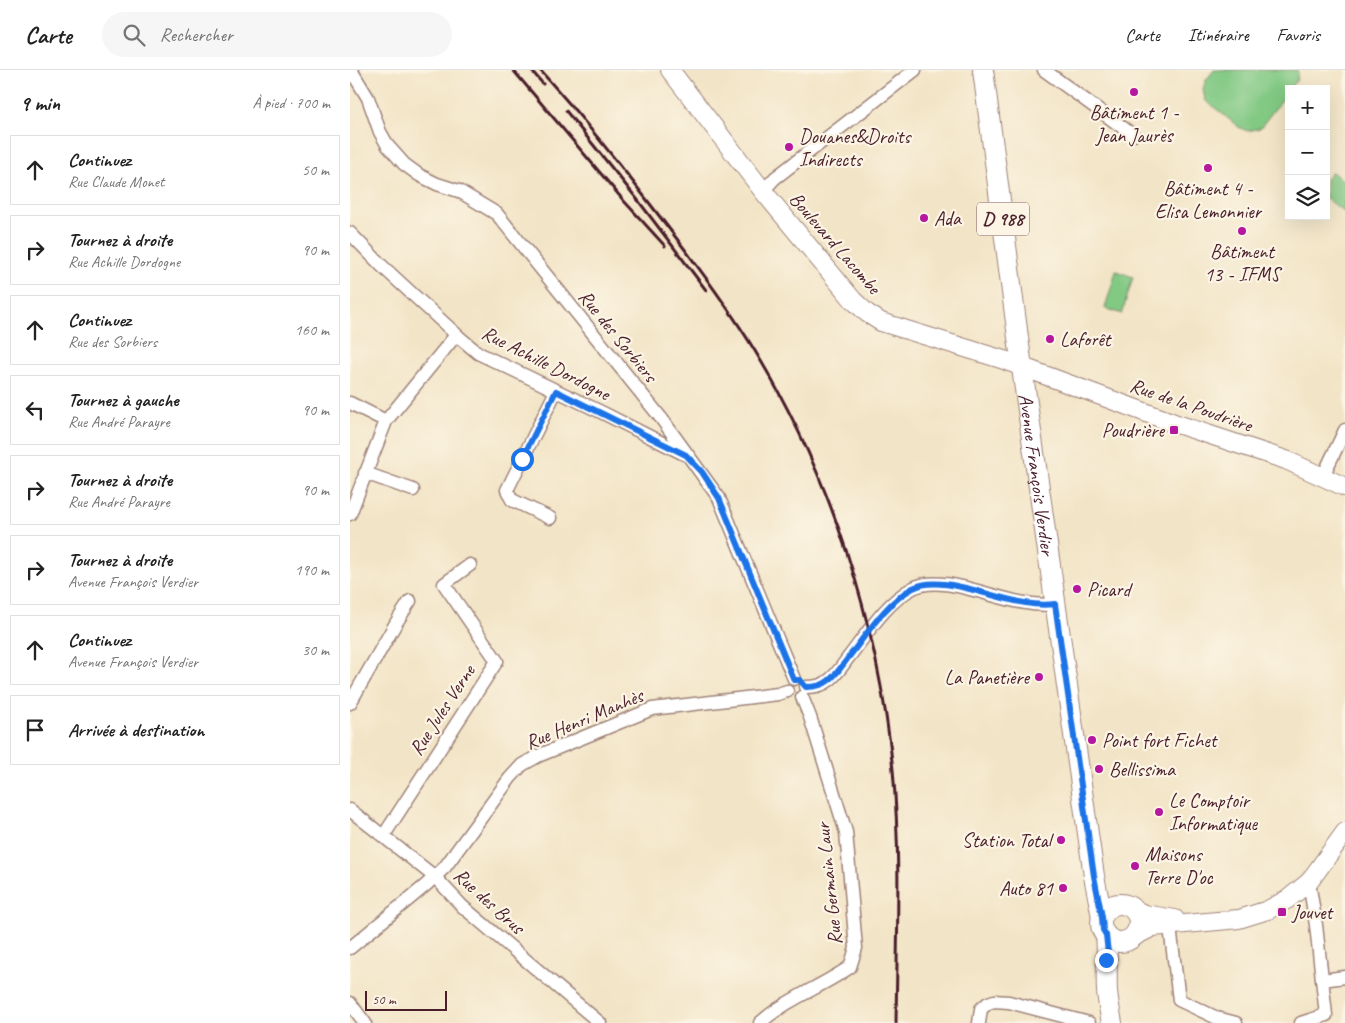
<!DOCTYPE html>
<html lang="fr">
<head>
<meta charset="utf-8">
<style>
	body { margin:0; font-family:Caveat,sans-serif; background:#f6f6f6; color:#222 }
	.controls { position:absolute; right:15px; top:15px; display:grid; overflow:hidden; border-radius:0px; box-shadow:0 5px 20px #0002 }
	.controls button { width:45px; height:45px; display:grid; place-items:center; padding:0; border:0; border-bottom:1px solid #e0e0e0; background:#fff; color:#222; font:25px sans-serif }
	.scale { position:absolute; left:15px; bottom:12px; width:82px; box-sizing:border-box; padding-left:5px; border:2px solid #4a1f2b; border-top:0; font-size:14px; line-height:18px; white-space:nowrap; color:#4a1f2b; -webkit-text-stroke:4px #fcf5e5; paint-order:stroke }
	.stop { position:absolute; width:15px; height:15px; margin:-11px; border:4px solid #1a73e8; border-radius:50%; background:#fff }
	.stop.end { background:#1a73e8; border-color:#fff; box-shadow:0 1px 5px #0008 }
	.list { margin:0; padding:0; list-style:none }
	h2 { display:flex; justify-content:space-between; align-items:center; height:65px; margin:0; padding:0 20px; font-size:21px }
	h2 small { font-size:16px; font-weight:400; color:#767676 }
	.list li { display:grid; grid-template-columns:32px 1fr auto; gap:15px; align-items:center; box-sizing:border-box; height:70px; margin:0 10px 10px; padding:0 10px; border:1px solid #e0e0e0; border-radius:0px }
	.list b { display:block; font-size:19px; white-space:nowrap }
	.list p { margin:0; font-size:16px; white-space:nowrap; color:#767676 }
	.list em { font-size:16px; font-style:normal; color:#767676 }
	.icon { flex:none; width:28px; height:28px; fill:none; stroke:currentColor; stroke-width:2; stroke-linecap:round; stroke-linejoin:round }
	.map { position:relative; flex:none; width:995px; height:953px; overflow:hidden }
	header { display:flex; align-items:center; gap:30px; box-sizing:border-box; height:70px; padding:0 25px; background:#fff; border-bottom:1px solid #e0e0e0 }
	header strong { font-size:24px }
	nav { display:flex; gap:28px; margin-inline-start:auto; font-size:18px }
	.search { width:350px; height:45px; background:#f6f6f6; display:flex; align-items:center; gap:12px; box-sizing:border-box; padding:0 18px; border-radius:28px; color:#767676; font-size:19px }
	main { display:flex }
	aside { flex:1; background:#fff }
	.map>svg:first-child { display:block }
</style>
</head>
<body>
<header>
<strong>Carte</strong>
<div class="search"><svg class="icon" aria-label="search" viewBox="0 0 24 24"><circle cx="10" cy="10" r="6"/><path d="M15 15l6 6"/></svg>Rechercher</div>
<nav><a>Carte</a><a>Itinéraire</a><a>Favoris</a></nav>
</header>
<main>
<aside>
<h2>9 min<small>À pied · 700 m</small></h2>
<ul class="list">
<li><svg class="icon" aria-label="ahead" viewBox="0 0 24 24"><path d="M12 20V5M6 11l6-6 6 6"/></svg><div><b>Continuez</b><p>Rue Claude Monet</p></div><em>50 m</em></li>
<li><svg class="icon" aria-label="right" viewBox="0 0 24 24"><path d="M7 20v-9h11M14 6l5 5-5 5"/></svg><div><b>Tournez à droite</b><p>Rue Achille Dordogne</p></div><em>90 m</em></li>
<li><svg class="icon" aria-label="ahead" viewBox="0 0 24 24"><path d="M12 20V5M6 11l6-6 6 6"/></svg><div><b>Continuez</b><p>Rue des Sorbiers</p></div><em>160 m</em></li>
<li><svg class="icon" aria-label="left" viewBox="0 0 24 24"><path d="M17 20v-9H6M10 6l-5 5 5 5"/></svg><div><b>Tournez à gauche</b><p>Rue André Parayre</p></div><em>90 m</em></li>
<li><svg class="icon" aria-label="right" viewBox="0 0 24 24"><path d="M7 20v-9h11M14 6l5 5-5 5"/></svg><div><b>Tournez à droite</b><p>Rue André Parayre</p></div><em>90 m</em></li>
<li><svg class="icon" aria-label="right" viewBox="0 0 24 24"><path d="M7 20v-9h11M14 6l5 5-5 5"/></svg><div><b>Tournez à droite</b><p>Avenue François Verdier</p></div><em>190 m</em></li>
<li><svg class="icon" aria-label="ahead" viewBox="0 0 24 24"><path d="M12 20V5M6 11l6-6 6 6"/></svg><div><b>Continuez</b><p>Avenue François Verdier</p></div><em>30 m</em></li>
<li><svg class="icon" aria-label="arrive" viewBox="0 0 24 24"><path d="M6 21V4h12l-3 4 3 4H6"/></svg><div><b>Arrivée à destination</b></div></li>
</ul>
</aside>
<div class="map">
<svg width="995" height="953" viewBox="0 0 995 953">
	<rect width="100%" height="100%" fill="#fcf5e5"/>
	<filter id="ink" filterUnits="userSpaceOnUse"><feTurbulence type="fractalNoise" baseFrequency=".02" numOctaves="2"/><feDisplacementMap in="SourceGraphic" scale="10" xChannelSelector="R" yChannelSelector="G"/><feConvolveMatrix kernelMatrix="1 2 1 2 8 2 1 2 1" color-interpolation-filters="sRGB"/></filter>
	<filter id="wash" filterUnits="userSpaceOnUse"><feTurbulence type="fractalNoise" baseFrequency=".0096" numOctaves="4" result="noise"/><feDisplacementMap in="SourceGraphic" scale="20" xChannelSelector="R" yChannelSelector="G"/><feGaussianBlur stdDeviation="1.12" result="paint"/><feColorMatrix in="noise" values="0 0 0 0 0 0 0 0 0 0 0 0 0 0 0 0 0 1.4 0 .05"/><feComposite in="paint" operator="in"/></filter>
	<g filter="url(#wash)">
		<rect width="100%" height="100%" fill="#f2e4c6"/>
		<path fill="#82c984" stroke="#667458" d="M864 0H947L948 1 947 10 939 19V21L910 58 898 61 890 58 855 30 853 19 856 10Z
			M982 102 995 112 994 142 976 128V109Z
			M766 201 783 207 772 244 755 238Z"/>
	</g>
	<g filter="url(#ink)">
		<g fill="none" stroke-linecap="round" stroke-linejoin="round">
			<g stroke="#9e8278" stroke-width="15">
				<path id="street" d="M1 0 18 28 30 62 38 76 54 94 69 105 87 114 109 121 147 144 311 348 369 428 444 609
					M694 0 783 65
					M413 121 425 108 565 0
					M0 163 32 196 109 267 128 283 253 343 334 384
					M0 333 36 351
					M15 403 63 420
					M973 406 995 360
					M0 444 36 351 106 265
					M200 448 162 430 157 420 206 321
					M456 617C463 617 472 616 478 611 486 606 492 596 498 588 517 564 535 533 563 518 598 500 662 541 705 534
					M0 633 46 553 60 531
					M0 740 85 807 112 836 250 953
					M34 765 147 591 94 514 120 495
					M820 857 829 930 867 948 886 953
					M0 878 76 815 95 797 160 708 172 695 188 686 302 639 428 624 437 621
					M972 910 995 907
					M0 933 15 953
					M410 953C437 929 471 917 500 897L506 878 496 762 460 647 452 627
					M629 953 631 939 638 933 644 931 659 932 739 953
					M951 953 976 945 966 855 959 812"/>
			</g>
			<g stroke="#9e8278" stroke-width="20">
				<path id="secondary" d="M320 0 413 121 503 230 517 243 531 252 654 290 824 353 936 390 995 417
					M782 838 794 844 825 849
					M783 867 803 857 889 849 918 840 938 829 959 812 995 762"/>
			</g>
			<g stroke="#9e8278" stroke-width="22">
				<g id="primary">
					<path id="s1" d="M633 0 672 298 744 806 752 847"/>
					<circle cx="770" cy="853" r="19"/>
					<path d="M756 865C758 884 756 902 757 921 758 932 760 942 762 953"/>
				</g>
			</g>
			<use href="#street" stroke="#fff" stroke-width="12"/>
			<use href="#secondary" stroke="#fff" stroke-width="18"/>
			<use href="#primary" stroke="#fff" stroke-width="20"/>
			<path stroke="#4a1f2b" stroke-width="3" d="M163 0 274 131 315 176
				M181 0 193 14
				M190 0C231 46 270 94 307 143 342 188 376 233 405 281 481 406 528 554 543 700 551 784 547 869 546 953
				M216 41 287 129 356 220"/>
		</g>
	</g>
	<g fill="none" stroke-linecap="round" stroke-linejoin="round" filter="url(#ink)">
		<path stroke="#1a73e8" stroke-width="6" d="M172 389 206 321 336 385 352 402 369 428 444 610H450L456 617C463 617 472 616 478 611 486 606 492 596 498 588 517 564 535 533 563 518 597 500 662 541 705 534L744 806 752 847 753 860 756 865 758 883 756 890"/>
	</g>
	<g fill="#b5179e" stroke="#fcf5e5" stroke-width="2">
		<circle cx="784" cy="22" r="5"/>
		<circle cx="439" cy="77" r="5"/>
		<circle cx="858" cy="98" r="5"/>
		<circle cx="574" cy="148" r="5"/>
		<circle cx="892" cy="161" r="5"/>
		<circle cx="700" cy="269" r="5"/>
		<rect x="819" y="355" width="10" height="10" rx="2.5"/>
		<circle cx="727" cy="519" r="5"/>
		<circle cx="689" cy="607" r="5"/>
		<circle cx="742" cy="670" r="5"/>
		<circle cx="749" cy="699" r="5"/>
		<circle cx="809" cy="742" r="5"/>
		<circle cx="711" cy="770" r="5"/>
		<circle cx="785" cy="796" r="5"/>
		<circle cx="713" cy="818" r="5"/>
		<rect x="927" y="837" width="10" height="10" rx="2.5"/>
	</g>
	<g text-anchor="middle" dominant-baseline="central" stroke-width="4.5" stroke-linejoin="round" paint-order="stroke">
		<rect fill="#fcf5e5" stroke="#7f5f63" stroke-width="1" x="627" y="132.5" width="52" height="33" rx="4"/>
		<g font-size="19" font-weight="bold" fill="#4a1f2b">
			<text x="653" y="149">D 988</text>
		</g>
		<g font-size="20" fill="#4a1f2b" stroke="#fcf5e5" text-anchor="start">
			<text x="784" y="42" text-anchor="middle">Bâtiment 1 -<tspan x="784" dy="23">Jean Jaurès</tspan></text>
			<text x="449" y="66">Douanes&amp;Droits<tspan x="449" dy="23">Indirects</tspan></text>
			<text x="858" y="118" text-anchor="middle">Bâtiment 4 -<tspan x="858" dy="23">Elisa Lemonnier</tspan></text>
			<text x="584" y="148">Ada</text>
			<text x="892" y="181" text-anchor="middle">Bâtiment<tspan x="892" dy="23">13 - IFMS</tspan></text>
			<text x="710" y="269">Laforêt</text>
			<text x="814" y="360" text-anchor="end">Poudrière</text>
			<text x="737" y="519">Picard</text>
			<text x="679" y="607" text-anchor="end">La Panetière</text>
			<text x="752" y="670">Point fort Fichet</text>
			<text x="759" y="699">Bellissima</text>
			<text x="819" y="730">Le Comptoir<tspan x="819" dy="23">Informatique</tspan></text>
			<text x="701" y="770" text-anchor="end">Station Total</text>
			<text x="795" y="784">Maisons<tspan x="795" dy="23">Terre D'oc</tspan></text>
			<text x="703" y="818" text-anchor="end">Auto 81</text>
			<text x="942" y="842">Jouvet</text>
		</g>
		<g font-size="20" fill="#4a1f2b" stroke="#fcf5e5">
			<text transform="translate(485 173) rotate(49)">Boulevard Lacombe</text>
			<text transform="translate(268 266) rotate(51)">Rue des Sorbiers</text>
			<text transform="translate(196 293) rotate(27)">Rue Achille Dordogne</text>
			<text transform="translate(841 335) rotate(19)">Rue de la Poudrière</text>
			<text stroke="none"><textPath href="#s1" startOffset="408">Avenue François Verdier</textPath></text>
			<text transform="translate(92 640) rotate(-57)">Rue Jules Verne</text>
			<text transform="translate(234 649) rotate(-23)">Rue Henri Manhès</text>
			<text transform="translate(479 814) rotate(-96)">Rue Germain Laur</text>
			<text transform="translate(139 831) rotate(42)">Rue des Brus</text>
		</g>
	</g>
</svg>
<div class="controls">
<button>+</button>
<button>−</button>
<button><svg class="icon" aria-label="layers" viewBox="0 0 24 24"><path d="M12 4l9 5-9 5-9-5zM3 14l9 5 9-5"/></svg></button>
</div>
<div class="scale">50 m</div>
<div class="stop" style="left:172px;top:389px"></div>
<div class="stop end" style="left:756px;top:890px"></div>
</div>
</main>
</body>
</html>
